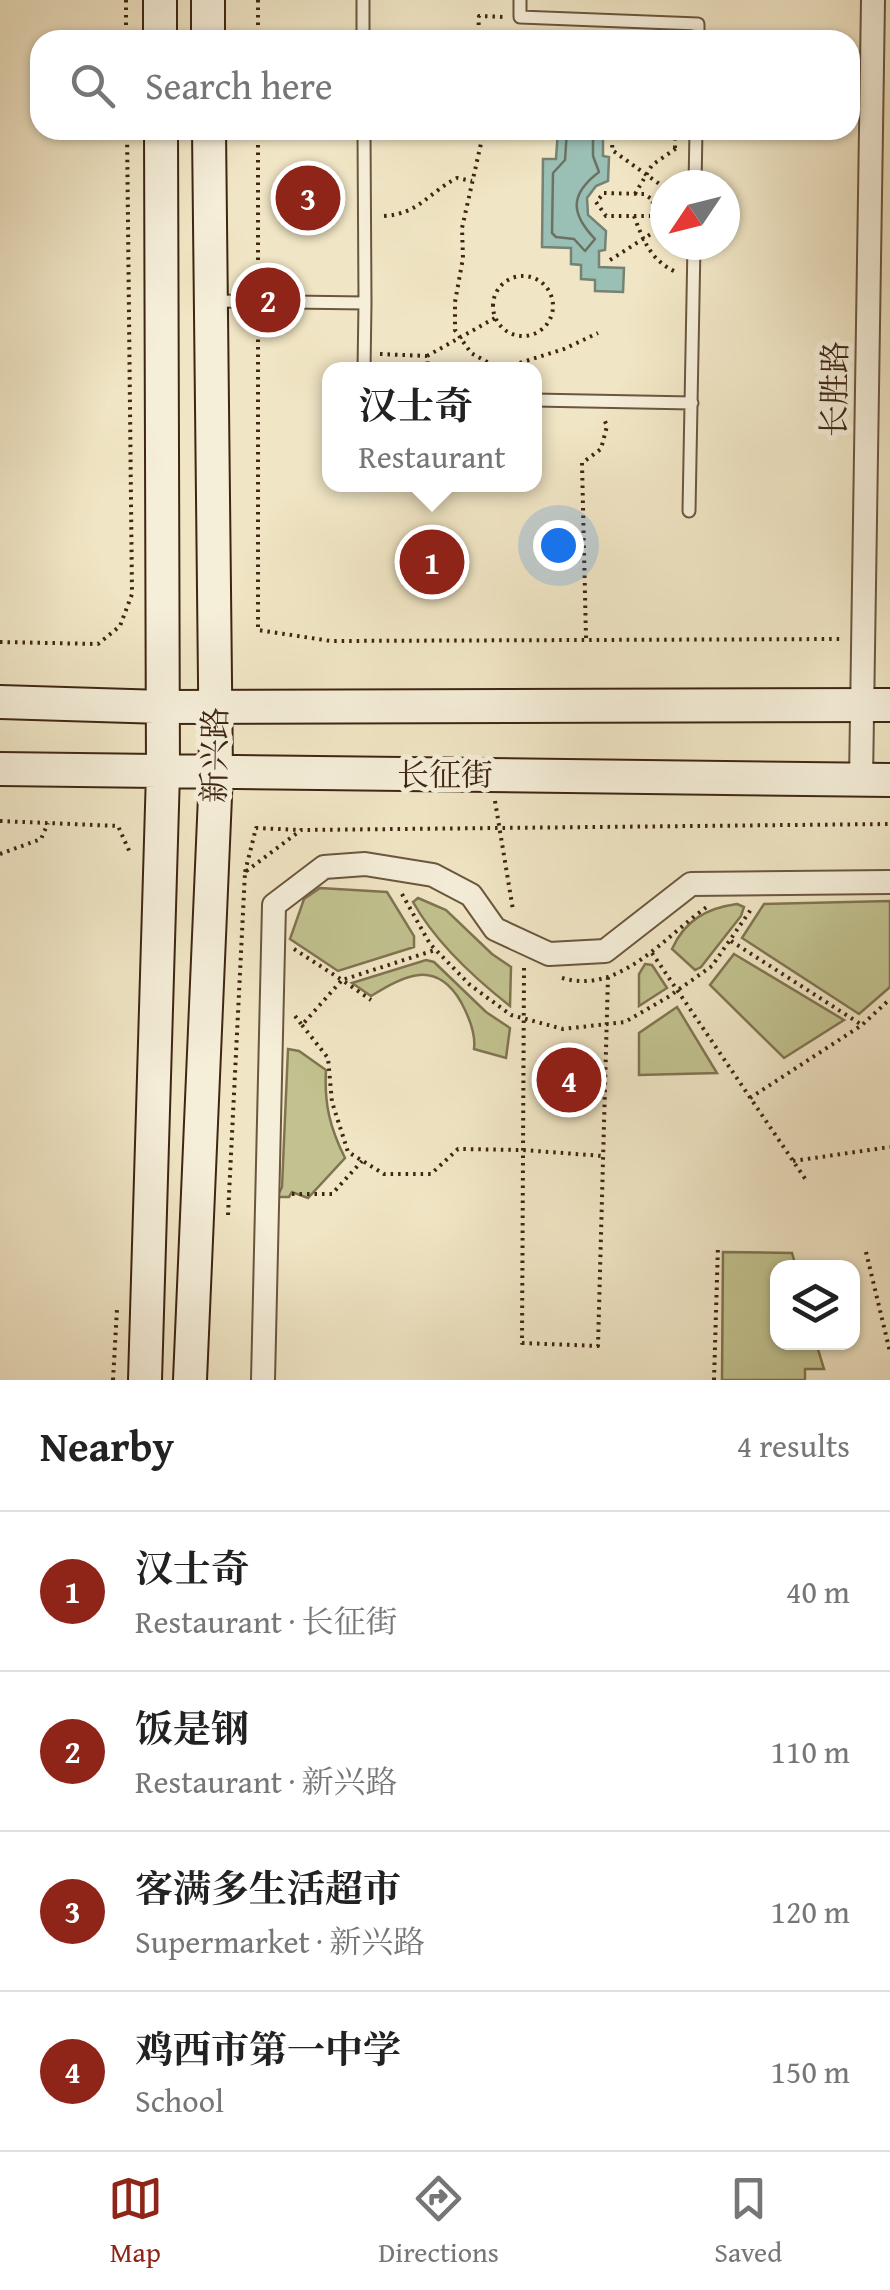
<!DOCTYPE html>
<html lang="en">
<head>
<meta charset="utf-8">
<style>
	body { margin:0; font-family:"Gentium Book Plus","Noto Serif SC",serif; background:#f2f2f2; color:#222 }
	.controls { position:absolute; right:30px; bottom:30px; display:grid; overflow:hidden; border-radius:20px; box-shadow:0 2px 8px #0004 }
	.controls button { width:90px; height:90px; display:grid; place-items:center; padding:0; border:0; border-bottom:2px solid #e0e0e0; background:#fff; color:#222; font:50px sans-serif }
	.compass { position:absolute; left:650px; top:170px; width:90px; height:90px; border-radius:50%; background:#fff; box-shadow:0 2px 8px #0004; rotate:235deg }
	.you { position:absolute; left:558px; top:545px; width:35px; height:35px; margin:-25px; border:8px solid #fff; border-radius:50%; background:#1a73e8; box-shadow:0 0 0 15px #1a73e833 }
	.badge { display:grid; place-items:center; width:65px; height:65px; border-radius:50%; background:#8f2418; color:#fff; font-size:32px; font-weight:700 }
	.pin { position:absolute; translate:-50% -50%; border:5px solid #fff; box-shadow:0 2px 10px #0006 }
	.popup { position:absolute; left:322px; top:362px; width:220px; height:130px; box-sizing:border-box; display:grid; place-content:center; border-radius:20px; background:#fff; filter:drop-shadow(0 2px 8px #0005); font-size:32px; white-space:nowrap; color:#767676 }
	.popup b { font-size:38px; color:#222 }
	.popup::after { content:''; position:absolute; left:50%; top:100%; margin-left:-20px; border:20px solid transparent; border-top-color:#fff }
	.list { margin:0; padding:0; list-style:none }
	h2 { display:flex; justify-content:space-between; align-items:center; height:130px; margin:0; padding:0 40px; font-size:42px }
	h2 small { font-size:32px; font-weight:400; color:#767676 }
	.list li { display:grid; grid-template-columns:65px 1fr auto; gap:30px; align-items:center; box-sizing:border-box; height:160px; padding:0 40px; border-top:2px solid #e0e0e0 }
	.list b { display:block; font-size:38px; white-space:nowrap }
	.list p { margin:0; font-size:32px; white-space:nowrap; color:#767676 }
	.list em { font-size:32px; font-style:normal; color:#767676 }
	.icon { flex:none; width:55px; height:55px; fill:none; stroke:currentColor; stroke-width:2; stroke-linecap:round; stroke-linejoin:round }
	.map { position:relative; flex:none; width:890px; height:1380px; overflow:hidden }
	.search { position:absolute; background:#fff; box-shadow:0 2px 8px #0004; left:30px; right:30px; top:30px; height:110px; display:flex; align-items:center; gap:25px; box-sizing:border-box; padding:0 35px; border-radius:30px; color:#767676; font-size:38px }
	.sheet { height:770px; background:#fff }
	nav { display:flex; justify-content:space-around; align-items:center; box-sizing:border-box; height:140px; border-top:2px solid #e0e0e0; background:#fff; font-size:28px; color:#767676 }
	nav a { display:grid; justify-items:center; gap:5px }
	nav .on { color:#8f2418 }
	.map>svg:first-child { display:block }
</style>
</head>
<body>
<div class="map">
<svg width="890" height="1380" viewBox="0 0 890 1380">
	<rect width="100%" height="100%" fill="#f0e5c4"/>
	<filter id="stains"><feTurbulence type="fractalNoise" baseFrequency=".002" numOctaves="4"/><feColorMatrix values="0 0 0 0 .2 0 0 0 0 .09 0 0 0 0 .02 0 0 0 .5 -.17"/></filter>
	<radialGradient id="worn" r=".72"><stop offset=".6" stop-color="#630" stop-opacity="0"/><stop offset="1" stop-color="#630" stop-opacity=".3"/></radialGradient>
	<path fill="#c1c28f" stroke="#807450" stroke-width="2.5" d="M320 888 387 892 414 936V947L338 971 290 939 304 899Z
		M418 898 446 910 492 954 511 967 510 1006C473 977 436 943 413 902Z
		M890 901V987L859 1014 742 938 764 904Z
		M737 904 744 907 741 916 701 967 695 970 672 949C685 920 707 908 737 904Z
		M734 954 844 1020 784 1058 710 985Z
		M426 960 434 962 486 1012 510 1028 506 1058 474 1049C476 1034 468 1015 461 1002 436 959 405 975 371 996L352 983Z
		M645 964 652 965 667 988 639 1006V974Z
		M677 1007 717 1073 639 1075V1033Z
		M288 1049 299 1051 326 1070C324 1104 330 1128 345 1158L308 1198 292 1192 289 1197H277L282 1187Z
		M723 1252 792 1253 796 1267 778 1268V1342L816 1343 824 1369H805V1380H722Z"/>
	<path fill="#9abfb4" stroke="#768273" stroke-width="2.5" d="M558 130H603V156L609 157 608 181 596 186 587 198 588 215 606 231 605 250 599 251V267L624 268 623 292 595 291V280L581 279V265L571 264V248L542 247 543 159H556Z"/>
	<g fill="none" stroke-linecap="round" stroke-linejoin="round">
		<path stroke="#6c7263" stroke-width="2.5" d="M567 130 565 160 553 173 552 233 556 237 574 239 585 251 595 239C570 213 570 194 599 172L593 156V130"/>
		<g stroke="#6b563e" stroke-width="15">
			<path id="lane" d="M363 0V40
				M520 0V17L698 24V40
				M364 130 365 303
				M695 185 696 130
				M216 301 365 303 364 370
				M534 400 692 403
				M689 511 694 245"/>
		</g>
		<g stroke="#6b563e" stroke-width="26">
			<path id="street" d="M861 780 873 0
				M263 1380 274 905 324 867 365 864 433 875 471 895 495 929 549 954 605 951 691 884 890 882"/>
		</g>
		<g stroke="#3f2612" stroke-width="36">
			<path id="secondary" d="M160 0V40
				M208 0V40
				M0 702 163 707 890 705
				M0 769 890 780
				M145 1380 163 773 161 130
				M190 1380 216 773 209 130"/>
		</g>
		<path stroke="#3f2612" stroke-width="4" stroke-dasharray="2.5 5" stroke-linecap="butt" d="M126 0V40
			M258 0V40
			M478 40 479 16 505 17
			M258 130V283
			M484 130 462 228 463 258 455 302V330L471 353 500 369 564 349 598 333
			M613 130 612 150 665 188
			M675 148V130
			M604 193 644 194 653 200 652 216H606L596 202Z
			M635 194 652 165 678 147
			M665 202V212
			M384 216C419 214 429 192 457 178L472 181
			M634 216C643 240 651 261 676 272
			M610 260 665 225
			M493 306a30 30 0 1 1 60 0a30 30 0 1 1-60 0Z
			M258 317V630L331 641 840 639
			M380 354 427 356 428 370
			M427 356 495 318
			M586 638 582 463 601 449 607 426 604 419
			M0 642 98 644 120 626 132 594 127 130
			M495 801 513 910
			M0 821 118 826 131 855
			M0 854 41 839 48 823
			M245 872 256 828 300 830
			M402 894 430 944 470 985 511 1015 563 1029 625 1022 668 997 712 966 752 908
			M731 941 862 1025
			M294 949 342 980 435 950
			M652 953 806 1180
			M524 968 522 1343 598 1346 608 976
			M562 978C620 995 664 937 708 906
			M295 1016 302 1025 342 980 371 1000
			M302 1025 328 1058 332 1102 348 1152 384 1174H431L458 1149 523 1150 603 1156
			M750 1098 862 1025 890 999
			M793 1161 890 1147
			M292 1194H332L362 1161
			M228 1215 245 872 301 830 890 824
			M866 1252 890 1352
			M113 1380 117 1309
			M714 1380 718 1245"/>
		<use href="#lane" stroke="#f5eed9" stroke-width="11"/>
		<use href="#street" stroke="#f5eed9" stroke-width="22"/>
		<use href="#secondary" stroke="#f5eed9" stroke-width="32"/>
	</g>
	<g text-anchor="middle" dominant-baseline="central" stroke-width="10" stroke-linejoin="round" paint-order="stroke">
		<g font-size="32" fill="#3f2612" stroke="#f5eed9">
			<text transform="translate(834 389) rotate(-89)">长胜路</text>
			<text transform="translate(214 755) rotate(-89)">新兴路</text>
			<text x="445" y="774">长征街</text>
		</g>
	</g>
	<rect width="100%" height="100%" filter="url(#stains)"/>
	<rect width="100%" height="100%" fill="url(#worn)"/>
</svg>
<div class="controls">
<button><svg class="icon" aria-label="layers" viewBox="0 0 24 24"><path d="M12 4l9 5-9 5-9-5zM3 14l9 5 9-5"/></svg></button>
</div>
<svg class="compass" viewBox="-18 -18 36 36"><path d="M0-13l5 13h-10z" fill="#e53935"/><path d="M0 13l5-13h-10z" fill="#767676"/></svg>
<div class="you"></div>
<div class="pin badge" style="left:432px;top:562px">1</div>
<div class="popup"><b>汉士奇</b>Restaurant</div>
<div class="pin badge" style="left:268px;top:300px">2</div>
<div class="pin badge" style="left:308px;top:198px">3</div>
<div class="pin badge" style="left:569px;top:1080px">4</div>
<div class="search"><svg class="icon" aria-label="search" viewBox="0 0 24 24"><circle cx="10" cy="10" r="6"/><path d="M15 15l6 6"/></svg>Search here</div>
</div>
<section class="sheet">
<h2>Nearby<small>4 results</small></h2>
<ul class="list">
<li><span class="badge">1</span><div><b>汉士奇</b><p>Restaurant · 长征街</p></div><em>40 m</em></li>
<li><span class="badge">2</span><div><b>饭是钢</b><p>Restaurant · 新兴路</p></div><em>110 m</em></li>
<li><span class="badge">3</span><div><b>客满多生活超市</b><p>Supermarket · 新兴路</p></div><em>120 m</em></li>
<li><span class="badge">4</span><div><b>鸡西市第一中学</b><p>School</p></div><em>150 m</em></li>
</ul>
</section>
<nav>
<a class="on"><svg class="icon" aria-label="map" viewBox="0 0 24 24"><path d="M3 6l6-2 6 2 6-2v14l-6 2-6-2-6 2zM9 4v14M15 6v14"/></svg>Map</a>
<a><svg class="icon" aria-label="directions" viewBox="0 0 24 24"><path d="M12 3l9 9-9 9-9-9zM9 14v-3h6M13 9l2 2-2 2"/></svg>Directions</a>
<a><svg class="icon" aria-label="saved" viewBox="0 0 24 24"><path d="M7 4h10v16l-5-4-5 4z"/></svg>Saved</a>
</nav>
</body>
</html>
